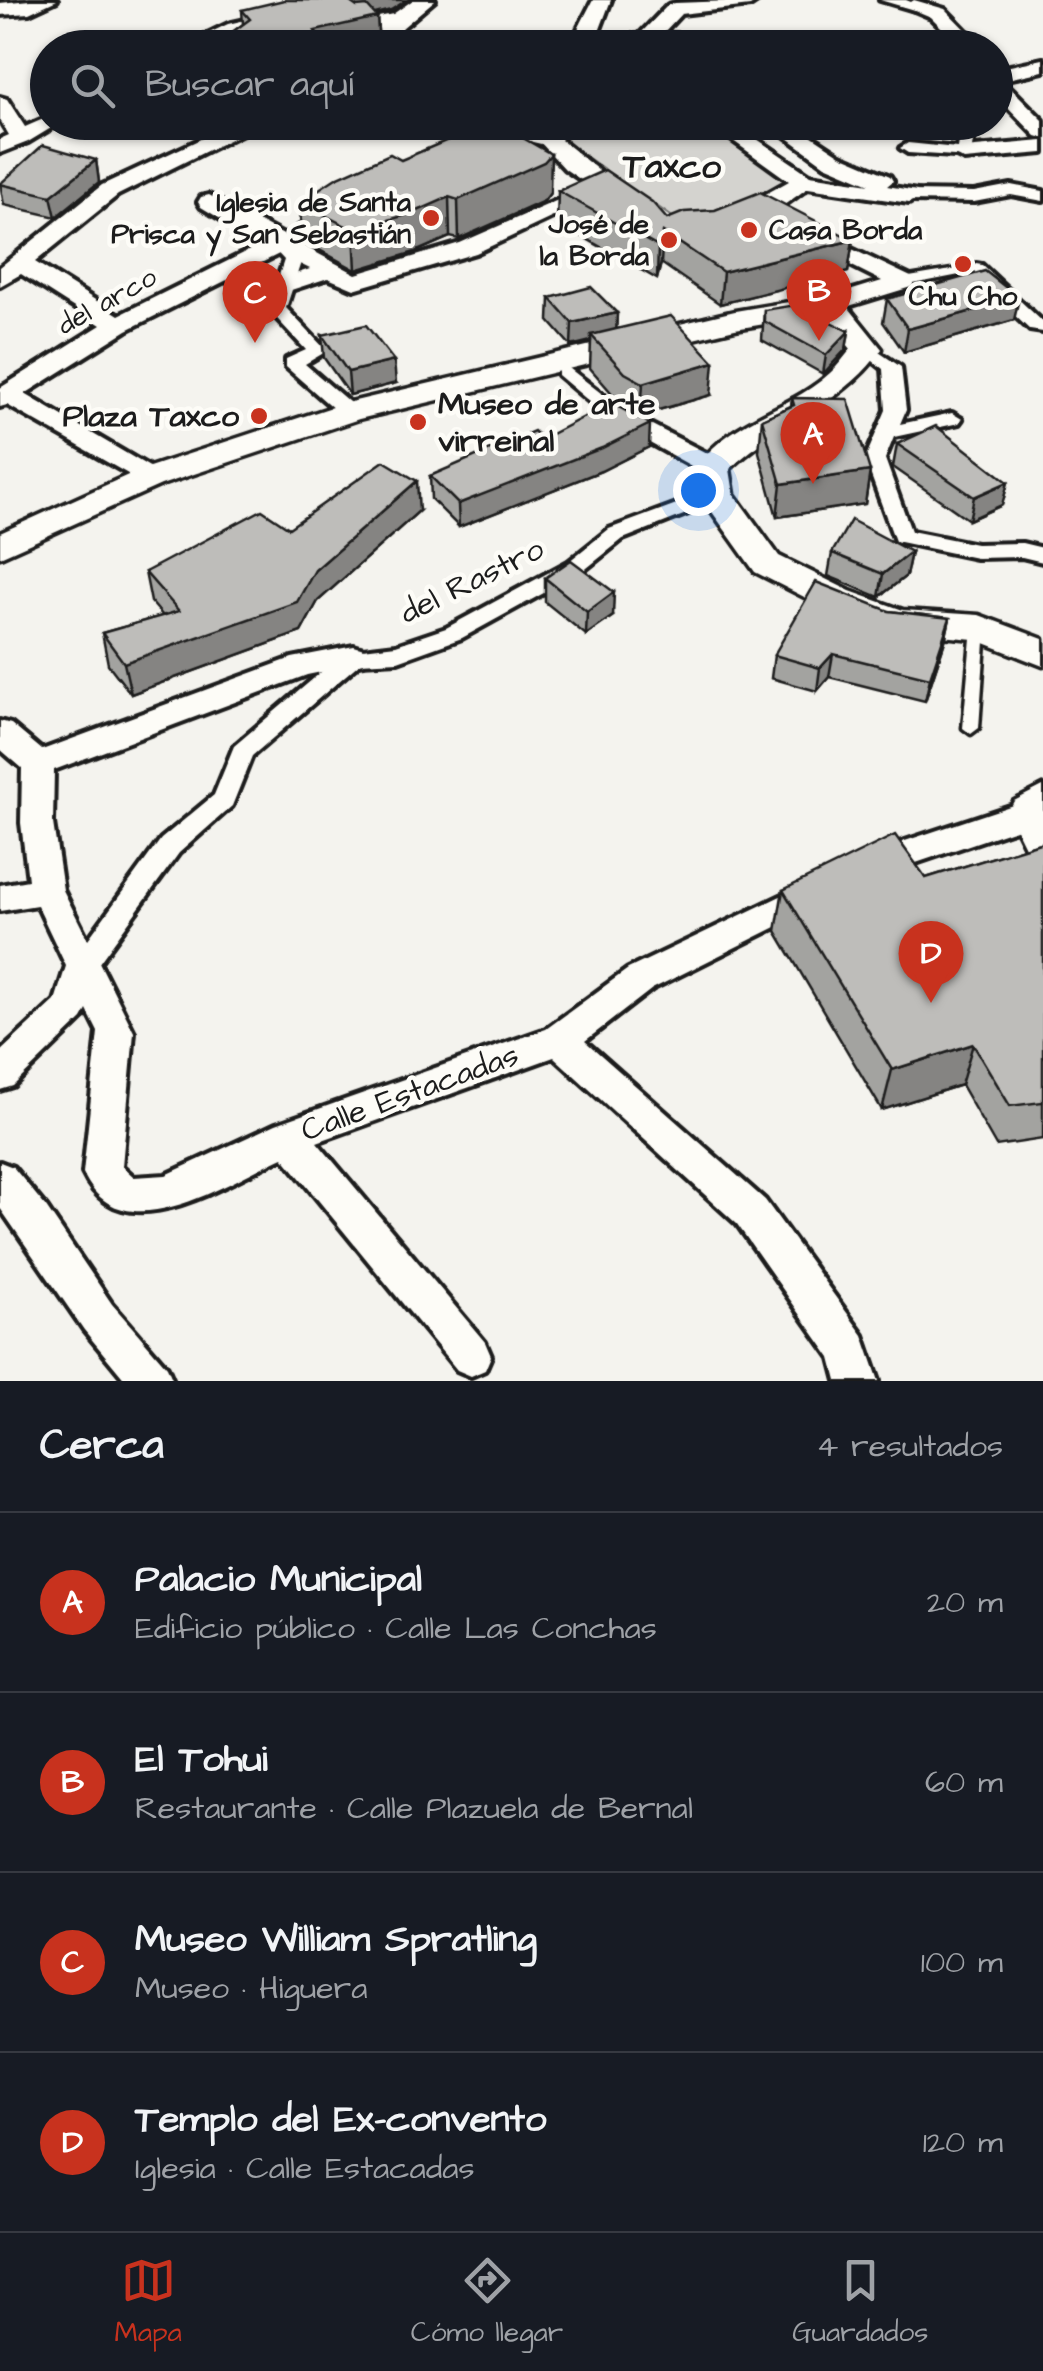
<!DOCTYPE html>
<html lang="es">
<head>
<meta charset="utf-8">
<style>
	body { margin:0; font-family:"Architects Daughter",sans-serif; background:#20242c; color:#f1f3f6 }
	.you { position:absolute; left:698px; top:490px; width:35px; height:35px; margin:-25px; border:8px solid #fff; border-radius:50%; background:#1a73e8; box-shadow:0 0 0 15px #1a73e833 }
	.badge { display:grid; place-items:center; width:65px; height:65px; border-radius:50%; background:#c8321e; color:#fff; font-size:32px; font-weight:700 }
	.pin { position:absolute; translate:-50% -82px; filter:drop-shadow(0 2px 5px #0008) }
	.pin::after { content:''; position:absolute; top:52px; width:35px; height:30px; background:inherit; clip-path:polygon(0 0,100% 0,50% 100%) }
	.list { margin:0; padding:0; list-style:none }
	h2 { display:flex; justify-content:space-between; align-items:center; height:130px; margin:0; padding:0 40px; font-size:42px }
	h2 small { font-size:32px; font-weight:400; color:#9ea1a6 }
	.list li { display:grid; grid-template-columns:65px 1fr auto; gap:30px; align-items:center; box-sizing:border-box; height:180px; padding:0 40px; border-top:2px solid #363941 }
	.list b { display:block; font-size:38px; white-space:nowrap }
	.list p { margin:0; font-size:32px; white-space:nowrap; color:#9ea1a6 }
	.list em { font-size:32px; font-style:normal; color:#9ea1a6 }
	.icon { flex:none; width:55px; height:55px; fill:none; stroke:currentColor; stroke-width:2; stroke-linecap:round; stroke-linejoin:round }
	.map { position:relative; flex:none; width:1043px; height:1381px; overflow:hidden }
	.search { position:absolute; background:#171b24; box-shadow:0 2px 8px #0004; left:30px; right:30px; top:30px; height:110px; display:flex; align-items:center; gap:25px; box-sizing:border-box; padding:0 35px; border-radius:55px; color:#9ea1a6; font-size:38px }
	.sheet { height:850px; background:#171b24 }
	nav { display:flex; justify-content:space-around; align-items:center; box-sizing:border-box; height:140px; border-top:2px solid #363941; background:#171b24; font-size:28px; color:#9ea1a6 }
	nav a { display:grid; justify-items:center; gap:5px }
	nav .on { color:#c8321e }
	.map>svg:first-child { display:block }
</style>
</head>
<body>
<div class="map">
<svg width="1043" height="1381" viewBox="0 0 1043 1381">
	<rect width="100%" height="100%" fill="#f4f3ee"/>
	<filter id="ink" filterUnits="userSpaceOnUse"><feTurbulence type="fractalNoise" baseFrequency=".01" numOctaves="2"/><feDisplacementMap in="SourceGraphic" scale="20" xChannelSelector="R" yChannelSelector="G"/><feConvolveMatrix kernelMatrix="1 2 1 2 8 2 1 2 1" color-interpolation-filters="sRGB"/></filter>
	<g filter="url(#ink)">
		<path fill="#d4d3cf" stroke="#787876" stroke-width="2.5" d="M684 122 712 124 798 179 692 231 558 137 566 123Z"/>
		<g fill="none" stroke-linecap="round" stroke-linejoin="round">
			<g stroke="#1c1c1c" stroke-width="7">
				<path id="service" d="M976 266 980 267V271L903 286 897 282 903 278Z
					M979 622 986 627 979 728 971 734 963 728 972 627Z"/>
			</g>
			<g stroke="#1c1c1c" stroke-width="8">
				<path id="pedestrian" d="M880 0H906L921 6 914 10Z
					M961 122H977L970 157 908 153 900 148 908 143 957 148Z
					M505 126 556 138 558 141 550 146 507 136 487 146 479 141Z
					M1011 185 1043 191V201L1011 195 974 202 909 201 901 196 909 191 974 192Z
					M326 209 334 214 332 218 289 246 302 259 286 308 327 351 305 364 356 408 359 412 349 418 342 416 286 367V359L306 350 268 309 284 260 270 245Z
					M976 264 982 265 1043 322V332L1030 330 970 273 967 269Z
					M867 344 901 367 906 410 900 424 952 413 962 419 959 423 894 437 885 459 911 531 976 544 1022 543 1043 548V562L1022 557 976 558 895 541 865 459 886 410 883 369 858 349Z
					M565 365 624 411V419H610L558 375V367Z
					M717 489 727 495 724 499 623 539 582 572 462 638 398 661 360 663 252 756 232 806 179 853 93 971 84 974 75 971 71 964 75 957 161 839 214 795 234 746 346 651 396 645 446 628 568 562 609 529Z"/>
			</g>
			<g stroke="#1c1c1c" stroke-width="8">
				<path id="minor" d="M30 0H57L29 13 0 15V3Z
					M413 0H435L395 34 415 48H391L373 35 379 28 361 32 351 26 354 22 393 14Z
					M593 0H611L597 37 639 35 668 5 675 3 759 0 750 6 681 14 663 33 706 37V45L576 48 578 29Z
					M914 0 945 9 983 48H962L931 17 905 6Z
					M276 13 286 19 283 23C247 32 214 48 178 48L228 24Z
					M1043 59V71L1003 80 1043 120V138L1036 136 996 95V69Z
					M0 97 7 99 25 127 48 117V122H61L28 142 0 153V139L9 135 0 120Z
					M237 122H265L118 195 35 262 119 315 262 244 201 207 198 202 201 197 209 195 356 274 460 243 590 186 565 169 539 141 553 122H574L561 140 630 196 619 203 602 194 476 253 354 289 328 278 285 292 277 290 273 285 277 280 310 269 279 254 127 330 25 394 158 472 162 478 149 486 7 405 0 407V388L101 325 21 274 0 286V267L102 185Z
					M446 122H468L489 146 478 152 471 150Z
					M707 122H732L810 175 870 184 825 165 766 122H791L841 155 890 176 893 181 887 186 917 191 920 196 909 203 808 188C787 202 758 229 732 223L729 218 732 213 789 181Z
					M1043 141V153L964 160 953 154 964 148Z
					M816 232 911 277 915 282 911 287 839 309H823L819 304 823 299 882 281 808 244 805 239 808 234Z
					M617 407 722 461 726 467 713 475 704 473 608 420 604 415Z
					M354 646 364 649 369 656 364 663 307 675 54 770 53 823 63 890 134 1032 122 1166 134 1177 166 1175 276 1124 546 1029 628 969 814 880 826 884 831 893 826 902 652 989 585 1041 765 1200 863 1335 879 1381H837L831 1358 737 1224 554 1057 317 1142 485 1342 491 1356 485 1370 471 1376 457 1370 283 1157C228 1182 121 1256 83 1173L98 1032 87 1010 82 1019 13 1086 0 1090V1052L55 1001 66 966 37 905 0 911V885L28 880 21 823 22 768 0 749V721L11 724 42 750 292 658Z
					M1028 800 1039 803 1043 810 1039 821 869 879 857 875 853 866 857 857Z
					M0 1162 13 1167 46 1207 112 1304 167 1367 173 1381H126L84 1330 0 1208Z"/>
			</g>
			<g stroke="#1c1c1c" stroke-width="7">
				<path id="tertiary" d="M831 295 841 298 882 349C843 406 778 422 730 469L734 494 779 556 850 591 903 610 979 615 1043 639V666L974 639 886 631 824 607 755 572 700 495 697 467C729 419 790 410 830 373 838 366 844 357 851 349L824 314 735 329 359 419 161 485 0 557V533L137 471 338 405 735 311Z
					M1043 786V860L1029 855 1008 812 1014 801Z"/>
			</g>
			<use href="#service" fill="#fdfcf7" fill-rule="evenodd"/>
			<use href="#pedestrian" fill="#fdfcf7" fill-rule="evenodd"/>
			<use href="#minor" fill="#fdfcf7" fill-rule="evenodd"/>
			<use href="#tertiary" fill="#fdfcf7" fill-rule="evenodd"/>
		</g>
		<path fill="#a3a3a0" stroke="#1c1c1c" stroke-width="2.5" d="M242 10H391L375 14 377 17 379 45 369 48H232L231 33 243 24Z
			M96 160 99 182 56 217 4 205 0 183Z
			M401 160 550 193 544 201 459 239 450 237 415 252 356 270 303 241 299 202Z
			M558 191 667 219 853 240 848 272 720 304 661 263 657 279 557 222Z
			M550 298 617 313 616 329 711 395 641 415 623 406 590 368 591 341 571 346 549 321Z
			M887 299 1014 320 904 352 883 322Z
			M764 310 849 331 846 349 823 374 762 340Z
			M322 335 396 383 350 395 324 358Z
			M792 398 870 471 865 504 777 517 759 452 762 419 791 406Z
			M542 439 649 447 601 471 459 527 431 499 430 476Z
			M897 444 1008 482 1002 505 969 520 893 467Z
			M419 511 318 601 301 632 131 694 108 664 102 633 163 616 151 602 145 572 289 528Z
			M911 552 906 576 879 597 828 576 832 553Z
			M545 578 613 616 586 635 545 602Z
			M889 611 950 618 945 641 925 701 829 677 817 691 771 678 774 655Z
			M1043 842V1139L996 1146 961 1085 882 1110 776 931 783 890 926 878Z"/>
		<path fill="#858482" stroke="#1c1c1c" stroke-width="2.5" d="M347 0H407L391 10 351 20 377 17 379 45 369 48H316L315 31Z
			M551 154 550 193 544 201 459 239 458 200Z
			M96 160 99 182 56 217 51 196Z
			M449 197 450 237 415 252 356 270 354 230Z
			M663 232 661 263 657 279 658 247Z
			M853 240 848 272 720 304 723 272Z
			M1019 298 1014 320 904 352 908 329Z
			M617 313 616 335H591V341L571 346 572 323Z
			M849 331 846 349 823 374 826 355Z
			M394 361 396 383 350 395 348 372Z
			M714 362 711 395 641 415 643 383Z
			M650 424 649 447 601 471 459 527 458 504Z
			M870 471 865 504 777 517 781 484Z
			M417 481 419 511 318 601 301 632 131 694 124 663 315 570Z
			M1008 482 1002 505 969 520 974 497Z
			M911 552 906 576 879 597 883 574Z
			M614 592 613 616 586 635 587 612Z
			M950 618 945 641 925 701 930 678Z
			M833 654 829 677 817 691 820 668Z
			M973 1044 961 1085 882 1110 892 1070Z"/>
		<path fill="#bebdba" stroke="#1c1c1c" stroke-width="2.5" d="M284 0H347L357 7 367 6 377 17 315 31 326 48H248L231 33 250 19 242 10Z
			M490 122H495L551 154 544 162 458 200 449 197 413 213 354 230 299 202 336 178 390 154 401 160Z
			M43 145 96 160 51 196 0 184Z
			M605 170 652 202 667 219 684 212 715 210 760 192 853 240 723 272 663 232 658 247 558 191Z
			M985 271 1019 298 908 329 887 299Z
			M591 287 617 313 572 323 550 298Z
			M796 305 849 331 826 355 764 321V310Z
			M671 316 714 362 643 383 625 373 591 335Z
			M366 325 394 361 348 372 322 335Z
			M792 398 848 399 870 471 781 484 762 419 794 405Z
			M611 403 650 424 602 448 458 504 430 476 534 431 542 439Z
			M936 426 1008 482 974 497 897 444Z
			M384 461 417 481 315 570 297 602 124 663 102 633 179 611 145 572 262 510 289 528Z
			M851 520 911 552 883 574 832 553Z
			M571 560 614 592 587 612 545 578Z
			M816 582 889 611 950 618 930 678 833 654 820 668 774 655Z
			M895 835 926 878 1043 842V1102L1010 1106 973 1044 892 1070 783 890Z"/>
	</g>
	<g fill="#c8321e" stroke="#fdfcf7" stroke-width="4">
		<circle cx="431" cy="218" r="10"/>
		<circle cx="749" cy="230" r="10"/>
		<circle cx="669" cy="240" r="10"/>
		<circle cx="963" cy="264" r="10"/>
		<circle cx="259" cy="416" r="10"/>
		<circle cx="418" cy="422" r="10"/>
	</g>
	<g text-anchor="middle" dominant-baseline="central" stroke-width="9" stroke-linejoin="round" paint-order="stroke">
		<g font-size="28" font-weight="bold" fill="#1c1c1c" stroke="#fdfcf7" text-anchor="end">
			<text x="411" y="202">Iglesia de Santa<tspan x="411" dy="32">Prisca y San Sebastián</tspan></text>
			<text x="649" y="224">José de<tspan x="649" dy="32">la Borda</tspan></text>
			<text x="769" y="230" text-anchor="start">Casa Borda</text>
			<text x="963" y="296" text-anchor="middle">Chu Cho</text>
		</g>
		<g font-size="28" fill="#1c1c1c" stroke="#fdfcf7">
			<text transform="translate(107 301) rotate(-29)">del arco</text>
		</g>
		<g font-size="32" font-weight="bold" fill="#1c1c1c" stroke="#fdfcf7" text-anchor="start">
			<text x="438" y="404">Museo de arte<tspan x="438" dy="37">virreinal</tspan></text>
			<text x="239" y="416" text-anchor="end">Plaza Taxco</text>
		</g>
		<g font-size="32" fill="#1c1c1c" stroke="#fdfcf7">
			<text transform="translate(472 581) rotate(-26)">del Rastro</text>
			<text transform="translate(410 1093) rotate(-20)">Calle Estacadas</text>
		</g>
		<g font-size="35" font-weight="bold" fill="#1c1c1c" stroke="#fdfcf7">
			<text x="672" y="166">Taxco</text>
		</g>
	</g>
</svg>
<div class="you"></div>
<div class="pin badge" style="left:813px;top:484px">A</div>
<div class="pin badge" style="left:819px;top:341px">B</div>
<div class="pin badge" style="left:255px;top:343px">C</div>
<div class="pin badge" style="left:931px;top:1003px">D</div>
<div class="search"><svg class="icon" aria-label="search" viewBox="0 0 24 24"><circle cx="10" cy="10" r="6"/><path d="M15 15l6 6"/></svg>Buscar aquí</div>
</div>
<section class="sheet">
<h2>Cerca<small>4 resultados</small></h2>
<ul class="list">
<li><span class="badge">A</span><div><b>Palacio Municipal</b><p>Edificio público · Calle Las Conchas</p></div><em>20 m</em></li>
<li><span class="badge">B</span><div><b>El Tohui</b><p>Restaurante · Calle Plazuela de Bernal</p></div><em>60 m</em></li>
<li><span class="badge">C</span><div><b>Museo William Spratling</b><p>Museo · Higuera</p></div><em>100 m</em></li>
<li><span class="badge">D</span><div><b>Templo del Ex-convento</b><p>Iglesia · Calle Estacadas</p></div><em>120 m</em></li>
</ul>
</section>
<nav>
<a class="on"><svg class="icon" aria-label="map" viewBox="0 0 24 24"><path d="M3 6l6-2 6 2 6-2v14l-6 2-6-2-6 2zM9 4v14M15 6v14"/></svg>Mapa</a>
<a><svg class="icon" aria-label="directions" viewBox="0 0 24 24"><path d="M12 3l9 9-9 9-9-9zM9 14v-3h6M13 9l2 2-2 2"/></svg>Cómo llegar</a>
<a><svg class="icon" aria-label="saved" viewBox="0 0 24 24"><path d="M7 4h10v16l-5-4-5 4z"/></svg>Guardados</a>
</nav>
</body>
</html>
